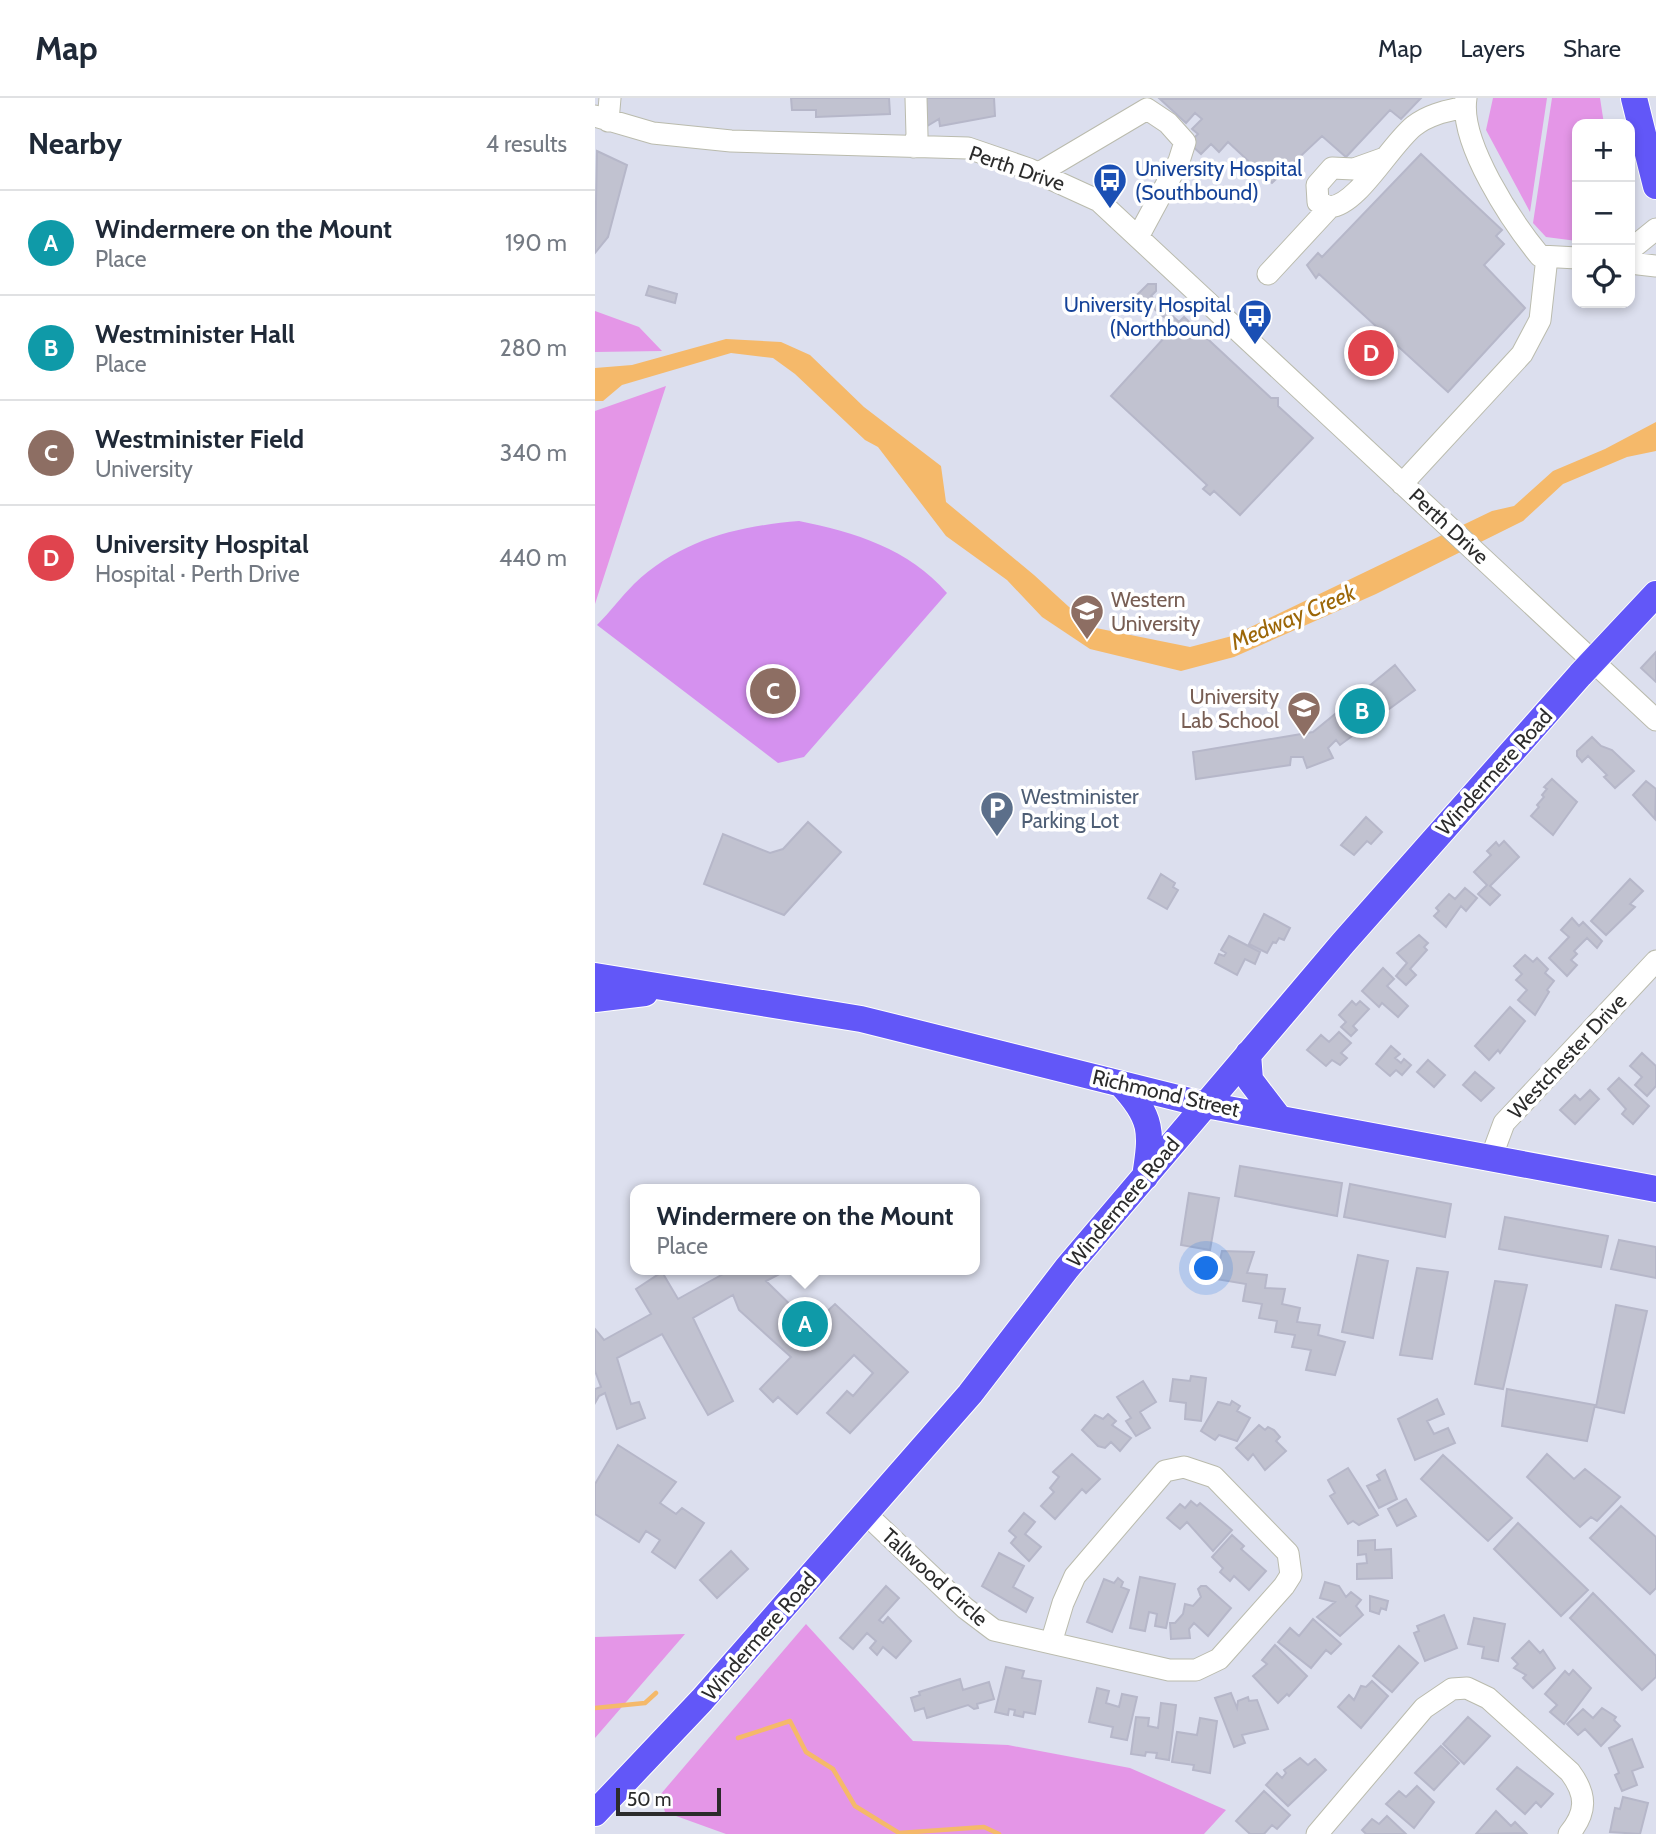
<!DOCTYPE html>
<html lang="en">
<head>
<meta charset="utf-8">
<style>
	body { margin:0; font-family:Cabin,sans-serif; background:#f6f6f7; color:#1f2937 }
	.controls { position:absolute; right:21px; top:21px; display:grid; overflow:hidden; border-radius:14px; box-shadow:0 4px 10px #0003 }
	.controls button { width:63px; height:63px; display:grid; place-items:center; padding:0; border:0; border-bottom:2px solid #e0e1e3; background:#fff; color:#1f2937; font:35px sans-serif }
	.scale { position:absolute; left:21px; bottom:18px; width:105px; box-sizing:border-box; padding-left:7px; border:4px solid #2b2b2b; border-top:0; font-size:19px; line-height:24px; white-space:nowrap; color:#2b2b2b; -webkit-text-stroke:5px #fff; paint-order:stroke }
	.you { position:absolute; left:612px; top:1171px; width:24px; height:24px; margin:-18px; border:5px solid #fff; border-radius:50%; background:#1a73e8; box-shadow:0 0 0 10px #1a73e833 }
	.badge { display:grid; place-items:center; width:46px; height:46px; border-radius:50%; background:#111827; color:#fff; font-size:23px; font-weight:700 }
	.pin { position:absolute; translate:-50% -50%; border:4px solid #fff; box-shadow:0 2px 7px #0006 }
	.popup { position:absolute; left:35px; top:1086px; width:350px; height:91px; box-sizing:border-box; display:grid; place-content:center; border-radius:14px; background:#fff; filter:drop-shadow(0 2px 5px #0005); font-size:23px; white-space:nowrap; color:#747a83 }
	.popup b { font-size:26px; color:#1f2937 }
	.popup::after { content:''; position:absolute; left:50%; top:100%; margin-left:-14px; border:14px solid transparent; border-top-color:#fff }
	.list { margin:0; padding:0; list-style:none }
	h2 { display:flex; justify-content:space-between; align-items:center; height:91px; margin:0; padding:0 28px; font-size:30px }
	h2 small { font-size:23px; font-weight:400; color:#747a83 }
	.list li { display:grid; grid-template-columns:46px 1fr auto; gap:21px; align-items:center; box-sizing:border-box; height:105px; padding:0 28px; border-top:2px solid #e0e1e3 }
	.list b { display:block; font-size:26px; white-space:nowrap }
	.list p { margin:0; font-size:23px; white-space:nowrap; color:#747a83 }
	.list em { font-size:23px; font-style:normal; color:#747a83 }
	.icon { flex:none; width:38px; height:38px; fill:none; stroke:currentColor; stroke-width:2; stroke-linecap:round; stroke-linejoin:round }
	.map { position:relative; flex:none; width:1061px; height:1736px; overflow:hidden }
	header { display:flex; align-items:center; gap:42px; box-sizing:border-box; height:98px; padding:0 35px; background:#fff; border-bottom:2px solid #e0e1e3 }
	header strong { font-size:33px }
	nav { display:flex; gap:38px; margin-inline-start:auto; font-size:24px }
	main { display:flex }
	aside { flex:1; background:#fff }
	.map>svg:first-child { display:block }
</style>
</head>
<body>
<header>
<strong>Map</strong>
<nav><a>Map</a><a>Layers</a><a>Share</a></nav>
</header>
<main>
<aside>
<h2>Nearby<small>4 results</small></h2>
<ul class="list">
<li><span class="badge" style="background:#0f9aa8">A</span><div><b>Windermere on the Mount</b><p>Place</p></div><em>190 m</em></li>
<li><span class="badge" style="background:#0f9aa8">B</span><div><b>Westminister Hall</b><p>Place</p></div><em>280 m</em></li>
<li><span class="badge" style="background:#8d6e63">C</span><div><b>Westminister Field</b><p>University</p></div><em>340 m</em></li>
<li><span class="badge" style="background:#e0444e">D</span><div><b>University Hospital</b><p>Hospital · Perth Drive</p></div><em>440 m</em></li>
</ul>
</aside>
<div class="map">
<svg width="1061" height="1736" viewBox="0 0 1061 1736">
	<rect width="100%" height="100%" fill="#dcdfee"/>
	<path fill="#e496e7" d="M898 0H952L935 114 891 32Z
		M957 0H1005L1009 26H982V143L951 139 938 125Z
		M0 213 44 229 67 253 0 254Z
		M71 288 0 506V313Z
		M211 1526 318 1643 413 1647 535 1670 631 1712 609 1736H131L70 1714 65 1697Z
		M90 1536 0 1640V1539Z"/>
	<path fill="#d591ef" d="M204 423C260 434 314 451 352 495L209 659 183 665 2 527C15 514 26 499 39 486 85 442 143 428 204 423Z"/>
	<path fill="#f5b96a" d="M131 241 186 244 215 257 269 309 346 368 351 404 439 477 496 529 595 549 637 538 897 413 919 408 958 373 1010 351 1061 324V353L1032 359 968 386 928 423 781 496 639 559 586 573 495 551 447 519 412 482 351 438 283 349 270 342 200 276 178 260 136 255 27 287 8 303H0V270L37 267Z"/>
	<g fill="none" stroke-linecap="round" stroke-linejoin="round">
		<path stroke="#f5b96a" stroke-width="4.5" d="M0 1610 50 1605 61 1595
			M143 1640 195 1623 211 1654 238 1671 260 1708 304 1735 389 1729 404 1736"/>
	</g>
	<path fill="#c1c2d0" stroke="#b6b7c9" stroke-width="2" d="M196 0H294L295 16 221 19V12H197Z
		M324 0H399L400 18 345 28 344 21 329 30Z
		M826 0 806 21 795 12 751 59 727 38 677 85 633 44 624 54 616 46 606 56 594 45 603 36 597 31 607 21 600 15 591 25 565 1Z
		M2 53 32 67 13 139 0 155Z
		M826 56 907 132 901 138 909 146 889 167 930 210 853 294 724 176 721 180 712 167 723 155 727 159Z
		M553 186H561V193L556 198 584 224 589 219 676 300H683V308L718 340 645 417 619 393 615 397 608 391 612 387 516 298 580 228 542 197Z
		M54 188 82 196 80 205 51 197Z
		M1061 554V584L1046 570Z
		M800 567 820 592 745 647 741 642 733 650 738 660 712 670 708 659H696L695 667 601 681 598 654 718 634Z
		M997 639 1006 648 1017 652 1039 673 1020 690 1009 679 1012 677 993 658 987 664 982 658V653Z
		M957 681 982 704 958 737 936 718 944 709 942 707 949 699 947 697 952 691 949 689Z
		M1051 683 1061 691 1060 721 1038 697Z
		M771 719 787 734 776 746 772 743 759 757 746 747Z
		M213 724 246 754 189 817 109 786 128 736 175 755 188 751Z
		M909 743 924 759 895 788 905 797 895 807 883 796 892 787 879 774 896 757 892 753 901 744 904 748Z
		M566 776 580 785 578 789 583 792 572 811 553 800Z
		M1035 781 1048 793 1035 806 1040 809 1011 837 996 823Z
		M870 790 882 800 871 813 866 808 851 829 839 818 844 813 841 810 854 796 860 801Z
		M669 816 695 830 689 842 684 840 681 845 678 844 672 855 654 846Z
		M977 820 984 828 988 824 1007 843 1002 850 992 840 979 853 982 856 976 862 982 867 972 878 954 860 974 839 966 832Z
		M824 837 833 845 829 849 832 852 815 871 821 877 811 887 801 878 812 865 802 855Z
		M634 838 665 854 660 866 650 861 642 877 620 865 624 856 629 858 631 855 626 852Z
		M930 857 938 864 942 860 953 871 950 875 959 883 952 892 954 894 940 917 923 902 932 892 921 882 927 876 919 868Z
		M788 870 799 881 792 888 813 908 803 919 787 905 784 909 767 893Z
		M757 903 761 907 765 903 774 911 758 928 762 932 756 938 746 929 751 924 744 917Z
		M915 909 930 923 905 955 903 952 894 962 880 948Z
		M744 934 756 945 746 955 752 960 745 967 737 962 731 968 712 952 726 937 734 944Z
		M796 948 805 956 800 960 806 965 809 961 816 967 807 977 801 972 795 978 781 966Z
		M1047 955 1061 968V988L1052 998 1040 987 1047 979 1035 968Z
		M833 962 850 977 839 989 822 974Z
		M880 974 899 990 886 1003 868 987Z
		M1024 980 1054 1008 1038 1026 1027 1016 1031 1011 1013 991Z
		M995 992 1004 1001 980 1026 965 1012 980 997 985 1002Z
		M645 1068 747 1085 742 1118 640 1098Z
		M755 1086 856 1106 850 1139 749 1119Z
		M594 1095 624 1100 615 1152 586 1147Z
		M910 1119 1013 1138 1006 1169 904 1151Z
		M1024 1142 1061 1149V1180L1016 1171Z
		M627 1153 659 1154 652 1175 672 1177 670 1190 690 1191 687 1206 705 1210 702 1224 725 1227 723 1237 750 1244 740 1277 711 1272 716 1252 697 1249 700 1237 680 1234 682 1223 664 1220 667 1206 648 1203 651 1186 621 1181Z
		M763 1157 793 1163 778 1240 747 1234Z
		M822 1170 853 1174 837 1261 805 1257Z
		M127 1172H192L171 1183 210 1221 224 1215 227 1218 240 1206 313 1274 255 1335 232 1315 252 1293 258 1298 278 1275 259 1257 202 1316 183 1299 178 1304 165 1291 196 1259 144 1212 138 1197 98 1220 138 1303 113 1317 67 1236 22 1260 36 1306 44 1304 50 1320 22 1331 10 1295 4 1298 0 1305V1291L6 1289 0 1273V1231L9 1242 56 1216 41 1191 67 1174 83 1201 128 1176Z
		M900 1183 932 1187 908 1291 880 1286Z
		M1021 1207 1052 1213 1029 1315 1001 1309Z
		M596 1278 611 1280 606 1323 590 1321 591 1305 575 1303 578 1281 595 1283Z
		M548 1283 561 1304 545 1314 555 1330 541 1338 531 1323 536 1320 522 1299Z
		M912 1291 1000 1307 992 1343 907 1328Z
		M842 1301 849 1316 832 1323 839 1336 853 1330 860 1345 820 1362 803 1321Z
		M637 1303 645 1308 642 1313 655 1320 642 1343 624 1337 620 1342 606 1333 623 1304 635 1307Z
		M513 1316 521 1323 517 1327 536 1340 525 1353 516 1344 510 1350 503 1348 487 1332 500 1317 508 1321Z
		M664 1327 670 1332 673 1329 679 1332 685 1339 681 1343 691 1353 670 1372 658 1356 653 1362 641 1350Z
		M23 1347 81 1384 65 1405 81 1416 87 1410 109 1425 80 1470 57 1454 65 1442 51 1433 44 1444 0 1416V1386Z
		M477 1356 505 1381 491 1395 487 1391 460 1421 446 1408 459 1394 455 1390 464 1379 458 1374Z
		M952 1356 979 1381 990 1371 1025 1399 1002 1423 996 1419 985 1429 932 1379Z
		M848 1357 917 1420 893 1443 826 1381Z
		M753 1370 783 1417 764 1427 758 1423 753 1426 735 1398 740 1395 733 1382Z
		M790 1372 802 1401 784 1410 772 1388 785 1382 782 1377Z
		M811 1401 821 1418 802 1428 793 1411Z
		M596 1403 602 1408 605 1405 637 1432 618 1453 592 1424 585 1431 572 1420 585 1406 590 1410Z
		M1026 1408 1061 1439V1490L1055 1496 995 1440Z
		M429 1415 440 1424 430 1436 446 1449 434 1463 416 1445 421 1439 414 1433Z
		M923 1425 993 1492 966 1518 899 1451Z
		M637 1437 649 1448 646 1451 671 1473 654 1492 639 1478 635 1483 625 1474 628 1470 617 1459Z
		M780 1442V1452L796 1451 797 1480 762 1481V1466L772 1465 771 1456 763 1457V1443Z
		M136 1453 153 1471 122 1500 105 1482Z
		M404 1455 429 1468 418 1489 438 1500 431 1514 387 1488Z
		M545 1479 580 1486 571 1530 560 1528 562 1516 554 1514 550 1533 535 1530Z
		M523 1480 528 1484 526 1489 534 1492 517 1534 492 1524 509 1481 519 1485Z
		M730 1484 744 1488 751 1499 756 1494 766 1502 761 1508 768 1517 745 1538 722 1519 740 1504 725 1500Z
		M291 1488 304 1500 284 1522 288 1525 293 1519 316 1543 301 1560 288 1549 282 1557 275 1550 281 1543 272 1535 258 1551 245 1540Z
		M606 1488H611L636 1510 613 1538 599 1525 594 1531 595 1540 576 1541 575 1525H580L588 1516 590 1506 598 1508 606 1499 603 1491Z
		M998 1495 1061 1558V1579L1047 1592 975 1520Z
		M775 1498 793 1503 791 1512 786 1510 784 1516 775 1513Z
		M849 1517 862 1550 830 1563 819 1535 824 1533 822 1528Z
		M879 1520 910 1526 903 1563 887 1560 889 1549 873 1546Z
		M718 1521 746 1546 736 1556 731 1552 716 1570 683 1544 695 1530 704 1538Z
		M934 1543 945 1555 948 1552 960 1570 938 1590 928 1580 931 1577 919 1570 923 1566 917 1560Z
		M680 1547 712 1578 694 1598 692 1596 683 1605 658 1578 672 1566 667 1562Z
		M804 1548 823 1565 797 1594 778 1578Z
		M411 1569 429 1573 427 1580 446 1583 440 1616 429 1614 428 1619 419 1617 420 1612 414 1611 413 1617 400 1614Z
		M978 1572 996 1590 969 1626 955 1614 962 1607 950 1596 970 1573 974 1577Z
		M365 1581 368 1592 394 1584 399 1601 382 1606 383 1610 379 1611 373 1607 332 1620 329 1610 320 1613 316 1600 325 1597 324 1594Z
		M777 1583 793 1598 766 1630 743 1609 754 1597 759 1602 766 1588 771 1589Z
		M502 1590 514 1593 511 1605 524 1609 527 1596 542 1599 532 1642 516 1639 518 1629 494 1624Z
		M636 1595 642 1610 643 1603 653 1599 654 1603 662 1602 673 1631 647 1637 650 1645 639 1649 620 1600Z
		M566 1605 581 1607 574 1662 561 1660 562 1655 551 1654 550 1658 536 1656 541 1619 554 1620 553 1628 563 1630Z
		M1007 1610 1021 1619 1019 1622 1025 1628 1006 1648 990 1631 983 1637 972 1626 988 1611 998 1620Z
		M873 1619 895 1638 869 1666 848 1646Z
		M605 1620 622 1623 615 1675 598 1672 599 1667 577 1664 582 1634 602 1637Z
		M1037 1641 1048 1669 1037 1673 1042 1687 1027 1693 1020 1677 1024 1675 1014 1650Z
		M846 1648 864 1665 839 1692 820 1675Z
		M705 1660 713 1667 720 1661 731 1672 693 1708 671 1687 682 1675 687 1680 691 1675 689 1672Z
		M922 1669 958 1696 946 1709 941 1704 930 1716 902 1691Z
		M822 1688 839 1704 819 1730 791 1706 804 1693 811 1699Z
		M669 1693 695 1717 682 1731 677 1727 669 1736H655L641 1723Z
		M1028 1699 1053 1705 1045 1736 1015 1734 1020 1710 1025 1711Z
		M901 1713 916 1728 920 1724 931 1735 881 1736Z
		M792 1718 811 1736H771L767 1732 777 1721 784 1726Z"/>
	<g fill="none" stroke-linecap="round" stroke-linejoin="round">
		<g stroke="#babbad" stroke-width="23">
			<path id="minor" d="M871 0C864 45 917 124 945 158L982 160
				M0 18 58 35 136 43 373 50 434 71 504 103 1061 622
				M13 23 15 0
				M319 49 322 37 321 0
				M787 61 759 71 737 70 722 87 723 104 735 109C763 107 795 47 819 28 834 16 852 13 870 9
				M444 75 552 11 573 25 590 44 584 63 543 139
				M1035 152 1061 131
				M1035 165 1061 168
				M673 176 735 109
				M807 386 927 256 945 222 952 159
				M896 1060 909 1025 1061 863
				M270 1415 370 1510 399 1532 574 1572H601L624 1561 689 1488 696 1477 693 1455 619 1379 589 1369 570 1373 480 1478 468 1505 456 1545
				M722 1736 829 1610 857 1591 872 1590 893 1600 975 1674C992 1697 992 1714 974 1736"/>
		</g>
		<g stroke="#fff" stroke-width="28">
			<path id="major" d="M1039 0 1061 88
				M0 878 266 921 611 1007 1061 1091
				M0 901 50 895
				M653 956 655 982 684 1020
				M526 986C558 1020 557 1034 550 1079
				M0 1715 107 1602 375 1296 472 1170 748 845 985 577 1061 496"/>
		</g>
		<use href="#minor" stroke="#fff" stroke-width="21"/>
		<use href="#major" stroke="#6257f8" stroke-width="26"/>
	</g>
	<defs>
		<g id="bus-pin" transform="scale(1.75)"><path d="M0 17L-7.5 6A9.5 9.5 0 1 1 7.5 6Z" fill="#1a4fb4" stroke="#fff"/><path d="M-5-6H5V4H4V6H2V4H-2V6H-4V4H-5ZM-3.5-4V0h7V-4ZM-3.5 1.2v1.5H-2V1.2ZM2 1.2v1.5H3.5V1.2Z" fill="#fff"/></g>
		<g id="university-pin" transform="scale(1.75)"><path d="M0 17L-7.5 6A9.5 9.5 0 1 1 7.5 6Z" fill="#8d6e63" stroke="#fff"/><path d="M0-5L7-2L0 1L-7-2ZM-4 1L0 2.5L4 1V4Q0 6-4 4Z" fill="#fff"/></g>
		<g id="school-pin" transform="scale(1.75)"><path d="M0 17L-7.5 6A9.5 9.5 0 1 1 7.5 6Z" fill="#8d6e63" stroke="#fff"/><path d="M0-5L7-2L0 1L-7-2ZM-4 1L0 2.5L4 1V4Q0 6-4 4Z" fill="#fff"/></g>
		<g id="parking-pin" transform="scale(1.75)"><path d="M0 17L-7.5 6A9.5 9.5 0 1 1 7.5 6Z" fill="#5c6f8a" stroke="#fff"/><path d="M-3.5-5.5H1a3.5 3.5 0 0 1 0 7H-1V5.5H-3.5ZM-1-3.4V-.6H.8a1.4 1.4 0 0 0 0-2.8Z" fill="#fff"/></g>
	</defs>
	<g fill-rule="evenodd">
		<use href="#bus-pin" x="515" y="82"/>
		<use href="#bus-pin" x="660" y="218"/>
		<use href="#university-pin" x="492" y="513"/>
		<use href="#school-pin" x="709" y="610"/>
		<use href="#parking-pin" x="402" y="710"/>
	</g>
	<g text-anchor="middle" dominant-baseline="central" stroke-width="7" stroke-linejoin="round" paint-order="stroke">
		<g font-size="21" fill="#2b2b2b" stroke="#fff">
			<text transform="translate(422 70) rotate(19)">Perth Drive</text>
			<text transform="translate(854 428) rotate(43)">Perth Drive</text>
			<text transform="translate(899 674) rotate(-48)">Windermere Road</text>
			<text transform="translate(972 958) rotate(-47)">Westchester Drive</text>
			<text transform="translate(571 995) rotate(13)">Richmond Street</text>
			<text transform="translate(528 1104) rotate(-50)">Windermere Road</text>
			<text transform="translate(340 1479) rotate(42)">Tallwood Circle</text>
			<text transform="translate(164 1538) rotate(-49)">Windermere Road</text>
		</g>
		<g font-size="21" fill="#164399" stroke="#fff" text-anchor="start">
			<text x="540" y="70">University Hospital<tspan x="540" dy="24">(Southbound)</tspan></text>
			<text x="636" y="206" text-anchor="end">University Hospital<tspan x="636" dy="24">(Northbound)</tspan></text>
		</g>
		<g font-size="21" fill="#785e54" stroke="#fff" text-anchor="start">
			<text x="516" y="501">Western<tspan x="516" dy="24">University</tspan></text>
			<text x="684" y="598" text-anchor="end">University<tspan x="684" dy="24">Lab School</tspan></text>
		</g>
		<g font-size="21" fill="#4e5e75" stroke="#fff" text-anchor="start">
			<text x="426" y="698">Westminister<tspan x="426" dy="24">Parking Lot</tspan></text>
		</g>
		<g font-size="23" font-style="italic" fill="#9c6708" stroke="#fff">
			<text transform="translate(698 519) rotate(-23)">Medway Creek</text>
		</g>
	</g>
</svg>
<div class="controls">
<button>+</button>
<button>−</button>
<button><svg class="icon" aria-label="locate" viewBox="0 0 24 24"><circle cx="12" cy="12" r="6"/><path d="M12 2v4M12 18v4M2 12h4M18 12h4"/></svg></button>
</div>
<div class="scale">50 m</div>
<div class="you"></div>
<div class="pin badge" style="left:210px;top:1226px;background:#0f9aa8">A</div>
<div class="popup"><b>Windermere on the Mount</b>Place</div>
<div class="pin badge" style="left:767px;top:613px;background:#0f9aa8">B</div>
<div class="pin badge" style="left:178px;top:593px;background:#8d6e63">C</div>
<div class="pin badge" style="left:776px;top:255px;background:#e0444e">D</div>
</div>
</main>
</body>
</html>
